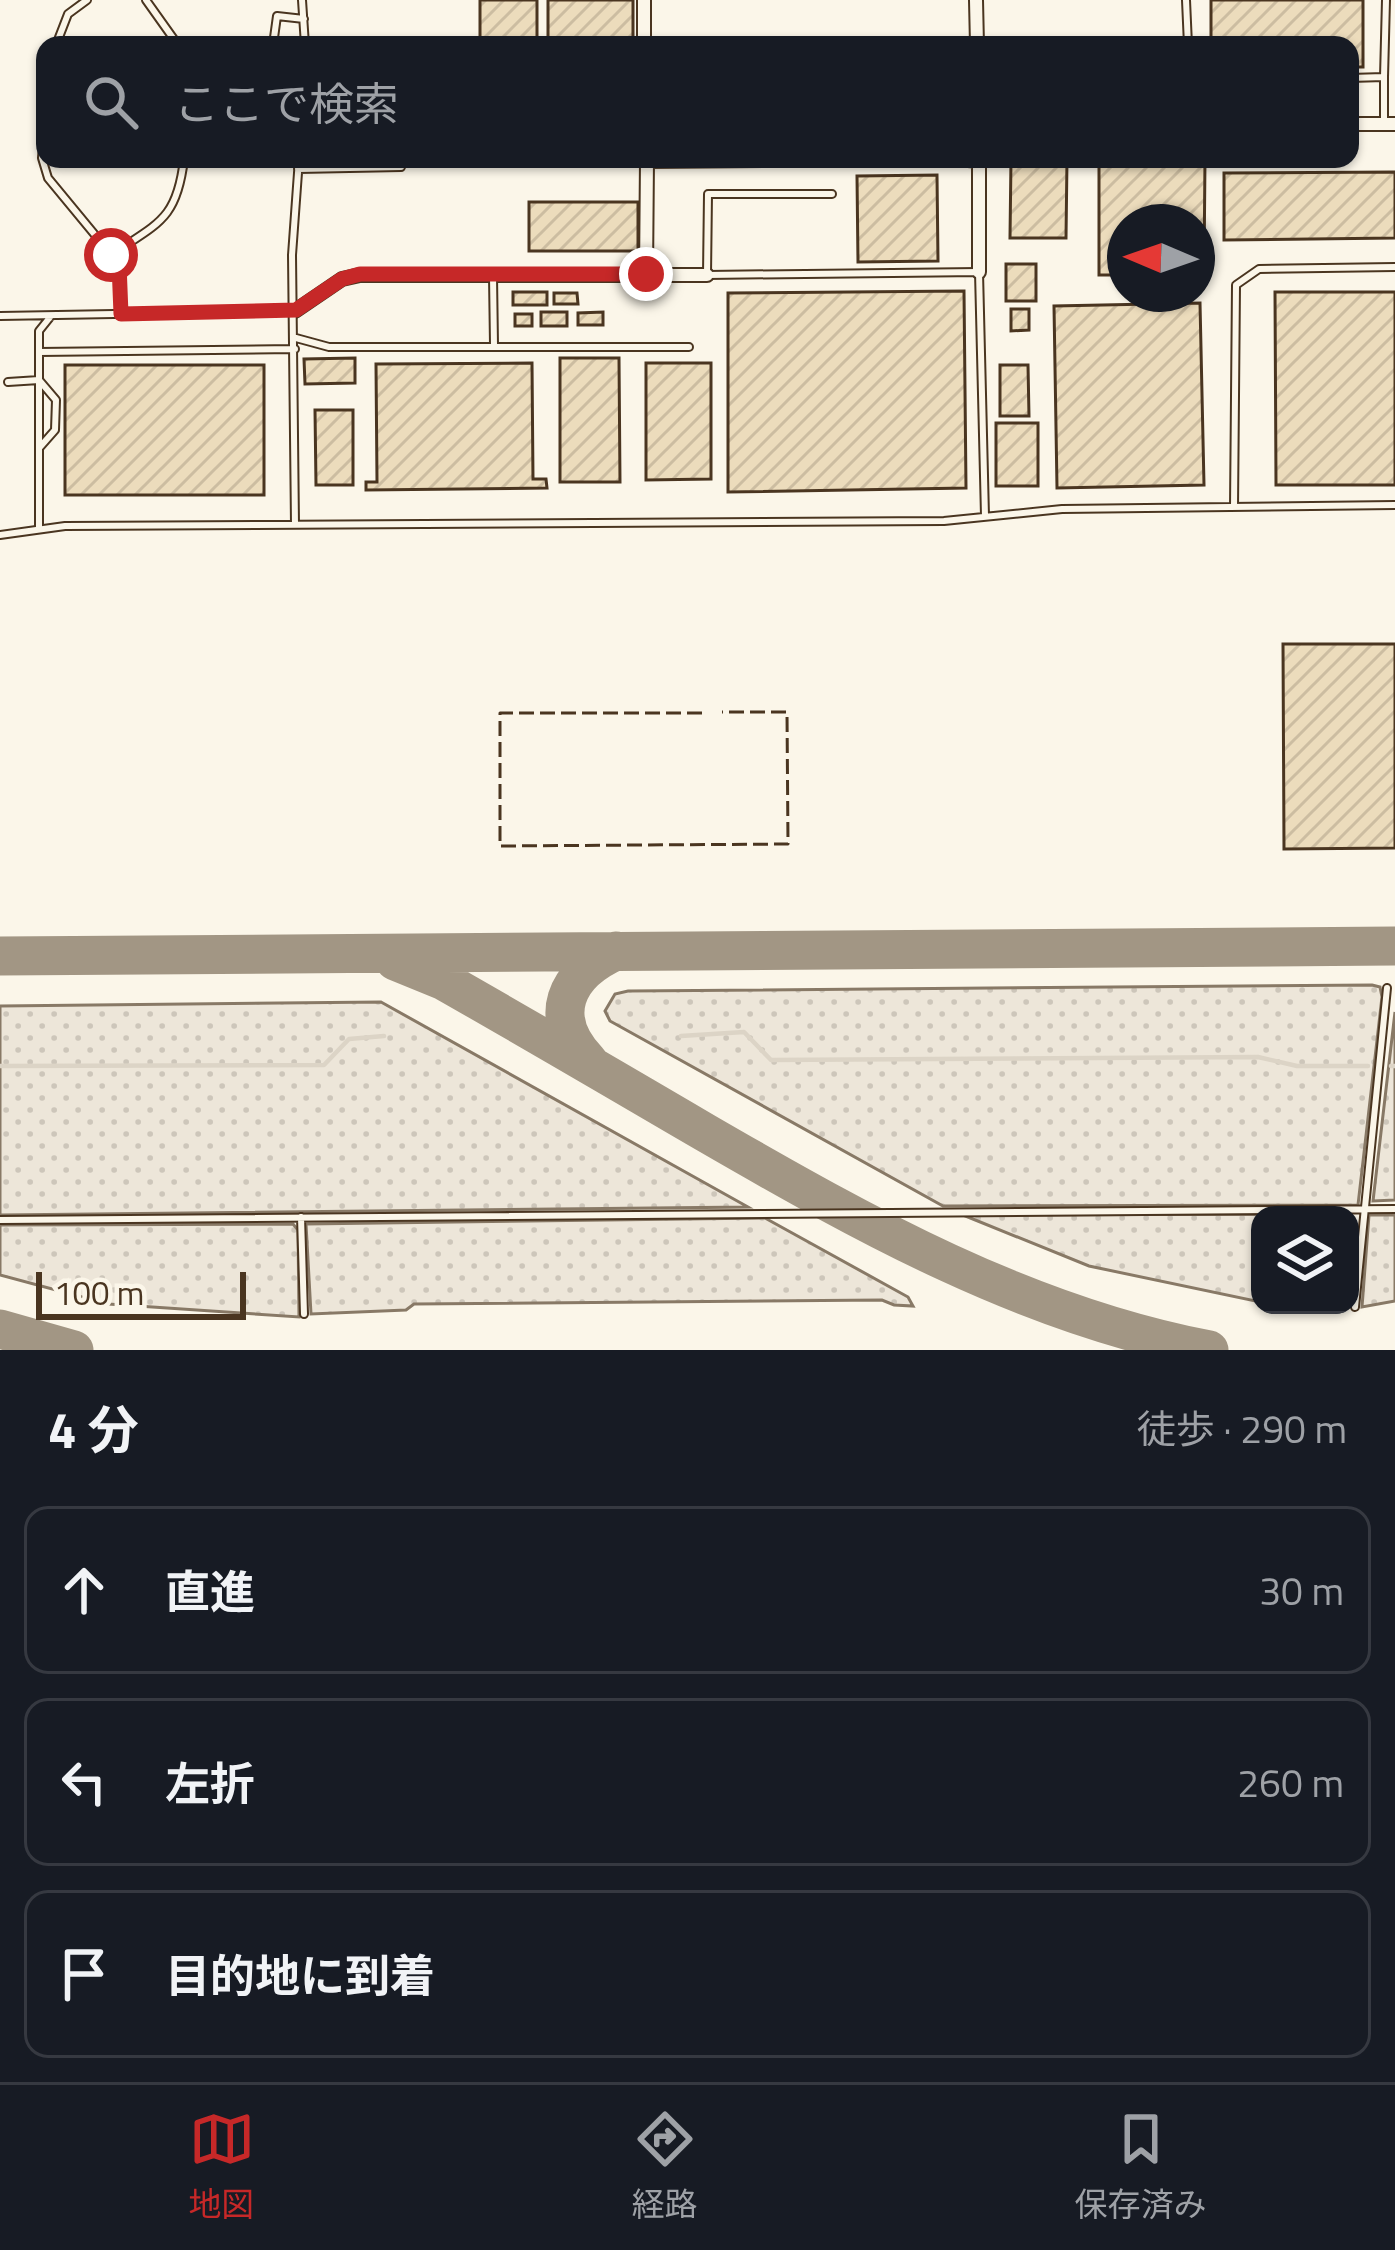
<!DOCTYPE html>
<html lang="ja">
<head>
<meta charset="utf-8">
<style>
	body { margin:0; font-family:"Titillium Web","Noto Sans JP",sans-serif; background:#242831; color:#f1f3f6 }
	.controls { position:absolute; right:36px; bottom:36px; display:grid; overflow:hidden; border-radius:24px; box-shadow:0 3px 9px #0004 }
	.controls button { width:108px; height:108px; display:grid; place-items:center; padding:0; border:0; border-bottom:3px solid #363941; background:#171b24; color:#f1f3f6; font:60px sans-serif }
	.compass { position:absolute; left:1107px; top:204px; width:108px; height:108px; border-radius:50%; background:#171b24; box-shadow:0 3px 9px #0004; rotate:272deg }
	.scale { position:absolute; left:36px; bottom:30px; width:210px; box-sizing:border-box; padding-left:12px; border:6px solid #4a3520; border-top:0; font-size:33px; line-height:42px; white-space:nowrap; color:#4a3520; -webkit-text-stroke:9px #fbf6e9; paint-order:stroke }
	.stop { position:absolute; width:36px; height:36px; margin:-27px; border:9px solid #c62828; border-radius:50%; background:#fff }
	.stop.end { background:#c62828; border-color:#fff; box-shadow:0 3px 12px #0008 }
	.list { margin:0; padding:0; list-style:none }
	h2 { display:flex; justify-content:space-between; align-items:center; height:156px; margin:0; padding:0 48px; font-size:51px }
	h2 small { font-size:39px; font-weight:400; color:#9ea1a6 }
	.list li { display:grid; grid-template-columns:78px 1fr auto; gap:36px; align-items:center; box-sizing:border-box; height:168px; margin:0 24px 24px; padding:0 24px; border:3px solid #363941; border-radius:24px }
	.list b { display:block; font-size:45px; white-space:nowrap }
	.list em { font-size:39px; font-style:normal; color:#9ea1a6 }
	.icon { flex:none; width:66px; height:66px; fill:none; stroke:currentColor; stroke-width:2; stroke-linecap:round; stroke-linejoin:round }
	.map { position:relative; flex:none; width:1395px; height:1350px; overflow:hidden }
	.search { position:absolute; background:#171b24; box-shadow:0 3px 9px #0004; left:36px; right:36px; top:36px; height:132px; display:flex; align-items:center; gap:30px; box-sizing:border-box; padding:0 42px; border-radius:24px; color:#9ea1a6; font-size:45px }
	.sheet { height:732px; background:#171b24 }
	nav { display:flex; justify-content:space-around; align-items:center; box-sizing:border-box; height:168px; border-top:3px solid #363941; background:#171b24; font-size:33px; color:#9ea1a6 }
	nav a { display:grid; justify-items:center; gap:6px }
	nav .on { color:#c62828 }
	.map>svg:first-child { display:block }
</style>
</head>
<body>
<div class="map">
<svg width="1395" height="1350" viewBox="0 0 1395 1350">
	<defs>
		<pattern id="grass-dots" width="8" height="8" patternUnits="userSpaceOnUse" patternTransform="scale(3)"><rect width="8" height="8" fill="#ede6d9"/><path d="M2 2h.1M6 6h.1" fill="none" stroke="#cdc6ba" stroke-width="1.8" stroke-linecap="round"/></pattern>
		<pattern id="building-hatch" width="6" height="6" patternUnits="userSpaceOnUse" patternTransform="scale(3)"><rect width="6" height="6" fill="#ecdcbc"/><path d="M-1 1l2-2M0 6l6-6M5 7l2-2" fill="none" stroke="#ccbda1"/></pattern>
	</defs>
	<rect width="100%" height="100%" fill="#fbf6e9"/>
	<path fill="url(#grass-dots)" stroke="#887966" stroke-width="3" d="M1372 985 1380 987 1382 997 1358 1205 943 1206 610 1021 605 1011 615 994 628 991Z
		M381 1002 748 1207 0 1215V1006Z
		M1395 1012V1200L1373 1201Z
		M1351 1214 1350 1259V1215H1260V1302L1089 1266 963 1215Z
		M1369 1215H1395V1301L1362 1307Z
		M765 1218 908 1297 913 1306 894 1305 882 1300 414 1304 406 1310 311 1314 306 1224Z
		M293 1224 298 1230 299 1317 108 1304 0 1275V1225Z"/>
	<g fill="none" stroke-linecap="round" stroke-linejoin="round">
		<path stroke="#dcd4c6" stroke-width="4.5" d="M681 1036 744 1032 771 1060 1258 1057 1297 1066H1368
			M0 1066 324 1065 349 1039 384 1036
			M1391 1066H1395"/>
		<path stroke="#a29684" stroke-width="39" d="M0 956 1395 946
			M395 961 444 981C532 1031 619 1082 706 1133 865 1225 1026 1315 1209 1350
			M588 1061C546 1017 565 974 616 951
			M0 1329 74 1350"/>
	</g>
	<path fill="url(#building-hatch)" stroke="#4a3520" stroke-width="3" d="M480 0H537V45H480Z
		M548 0H633V45H548Z
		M1211 0H1363V67H1350V45H1211Z
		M1011 159H1067L1066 238H1010Z
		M1099 159H1205L1204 268H1197V222H1125V275H1099Z
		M1395 172V238L1224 240V173Z
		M937 175 938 261 858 262 857 176Z
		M529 202H638V251H529Z
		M1006 264H1036V301H1006Z
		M964 291 966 488 728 492V293Z
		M513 292H547V305H513Z
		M1275 292H1395V485H1276Z
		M554 293H577L578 304H554Z
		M1200 303 1204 485 1057 488 1054 306Z
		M1011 309H1029V330L1011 331Z
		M541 312H567V326H541Z
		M603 312V325H578V313Z
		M515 314H532V326H515Z
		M355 358V383L305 384 304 359Z
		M560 358H619L620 482H560Z
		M532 363 533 479H546L547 488 366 490V482H377L376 364Z
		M646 363H711V479L646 480Z
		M65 365H264V495H65Z
		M1000 365H1028L1029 416H1000Z
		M315 410H353V485H316Z
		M996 423H1038V486H996Z
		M1283 644H1395V848L1284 849Z"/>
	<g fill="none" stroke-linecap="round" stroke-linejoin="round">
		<g stroke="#4a3520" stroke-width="10">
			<path id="lane" d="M146 0 178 45
				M302 0 305 45
				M1186 0 1188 45
				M56 45 68 14 87 0
				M273 45 277 16 304 19
				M1384 77 1386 0
				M1350 78 1384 77V124
				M45 121 42 158 48 178 119 264 121 315
				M298 169 401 167
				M832 194H708L707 275 979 272 985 516
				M111 255C158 223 177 220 184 159
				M493 276 494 345
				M0 316 292 311
				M296 338 329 347H689
				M39 352 295 349
				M8 382 39 380 56 400 55 430 40 447
				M1234 507 1236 285 1259 269 1395 267
				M295 525 292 255 299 159
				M39 529V331L51 316
				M0 535 65 526 944 521 1062 509 1395 505
				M301 1217 304 1314
				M0 1220 1395 1209
				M1355 1307 1387 988"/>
		</g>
		<g stroke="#4a3520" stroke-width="16">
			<path id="street" d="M644 0V45
				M976 0 977 45
				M1350 124H1395
				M957 159 979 161
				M979 159V272
				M647 161 889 159
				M646 274 647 159
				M295 311 342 279 360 275H707"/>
		</g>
		<use href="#lane" stroke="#fbf6e9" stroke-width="6"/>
		<use href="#street" stroke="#fbf6e9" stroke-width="12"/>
		<path stroke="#4a3520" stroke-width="3" stroke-dasharray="15 6" stroke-linecap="butt" d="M702 713H500V846L788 844 787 712H722"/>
	</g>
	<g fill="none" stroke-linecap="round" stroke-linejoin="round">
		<path stroke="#c62828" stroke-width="15" d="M111 255 119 264 121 314 296 310 342 279 360 274H646"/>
	</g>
</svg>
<div class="controls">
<button><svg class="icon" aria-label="layers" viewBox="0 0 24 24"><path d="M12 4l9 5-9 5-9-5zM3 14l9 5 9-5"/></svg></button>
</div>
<svg class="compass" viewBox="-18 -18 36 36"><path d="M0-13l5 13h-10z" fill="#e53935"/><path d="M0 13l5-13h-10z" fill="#9ea1a6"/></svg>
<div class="scale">100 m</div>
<div class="stop" style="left:111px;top:255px"></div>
<div class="stop end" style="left:646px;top:274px"></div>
<div class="search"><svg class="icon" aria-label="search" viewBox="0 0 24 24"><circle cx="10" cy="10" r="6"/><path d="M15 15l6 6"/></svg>ここで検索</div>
</div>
<section class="sheet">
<h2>4 分<small>徒歩 · 290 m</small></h2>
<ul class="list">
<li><svg class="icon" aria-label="ahead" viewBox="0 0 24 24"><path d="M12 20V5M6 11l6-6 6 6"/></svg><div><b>直進</b></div><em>30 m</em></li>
<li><svg class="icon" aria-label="left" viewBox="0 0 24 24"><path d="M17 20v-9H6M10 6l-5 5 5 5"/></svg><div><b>左折</b></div><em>260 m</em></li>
<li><svg class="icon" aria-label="arrive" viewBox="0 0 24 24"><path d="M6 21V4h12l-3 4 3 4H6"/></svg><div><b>目的地に到着</b></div></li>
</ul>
</section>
<nav>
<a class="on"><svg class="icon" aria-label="map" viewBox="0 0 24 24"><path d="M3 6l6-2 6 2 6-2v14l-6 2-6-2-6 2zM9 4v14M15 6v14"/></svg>地図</a>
<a><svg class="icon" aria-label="directions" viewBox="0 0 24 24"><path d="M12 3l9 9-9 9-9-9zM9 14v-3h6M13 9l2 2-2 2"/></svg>経路</a>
<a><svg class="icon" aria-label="saved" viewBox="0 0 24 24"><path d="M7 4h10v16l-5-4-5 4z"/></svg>保存済み</a>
</nav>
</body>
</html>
